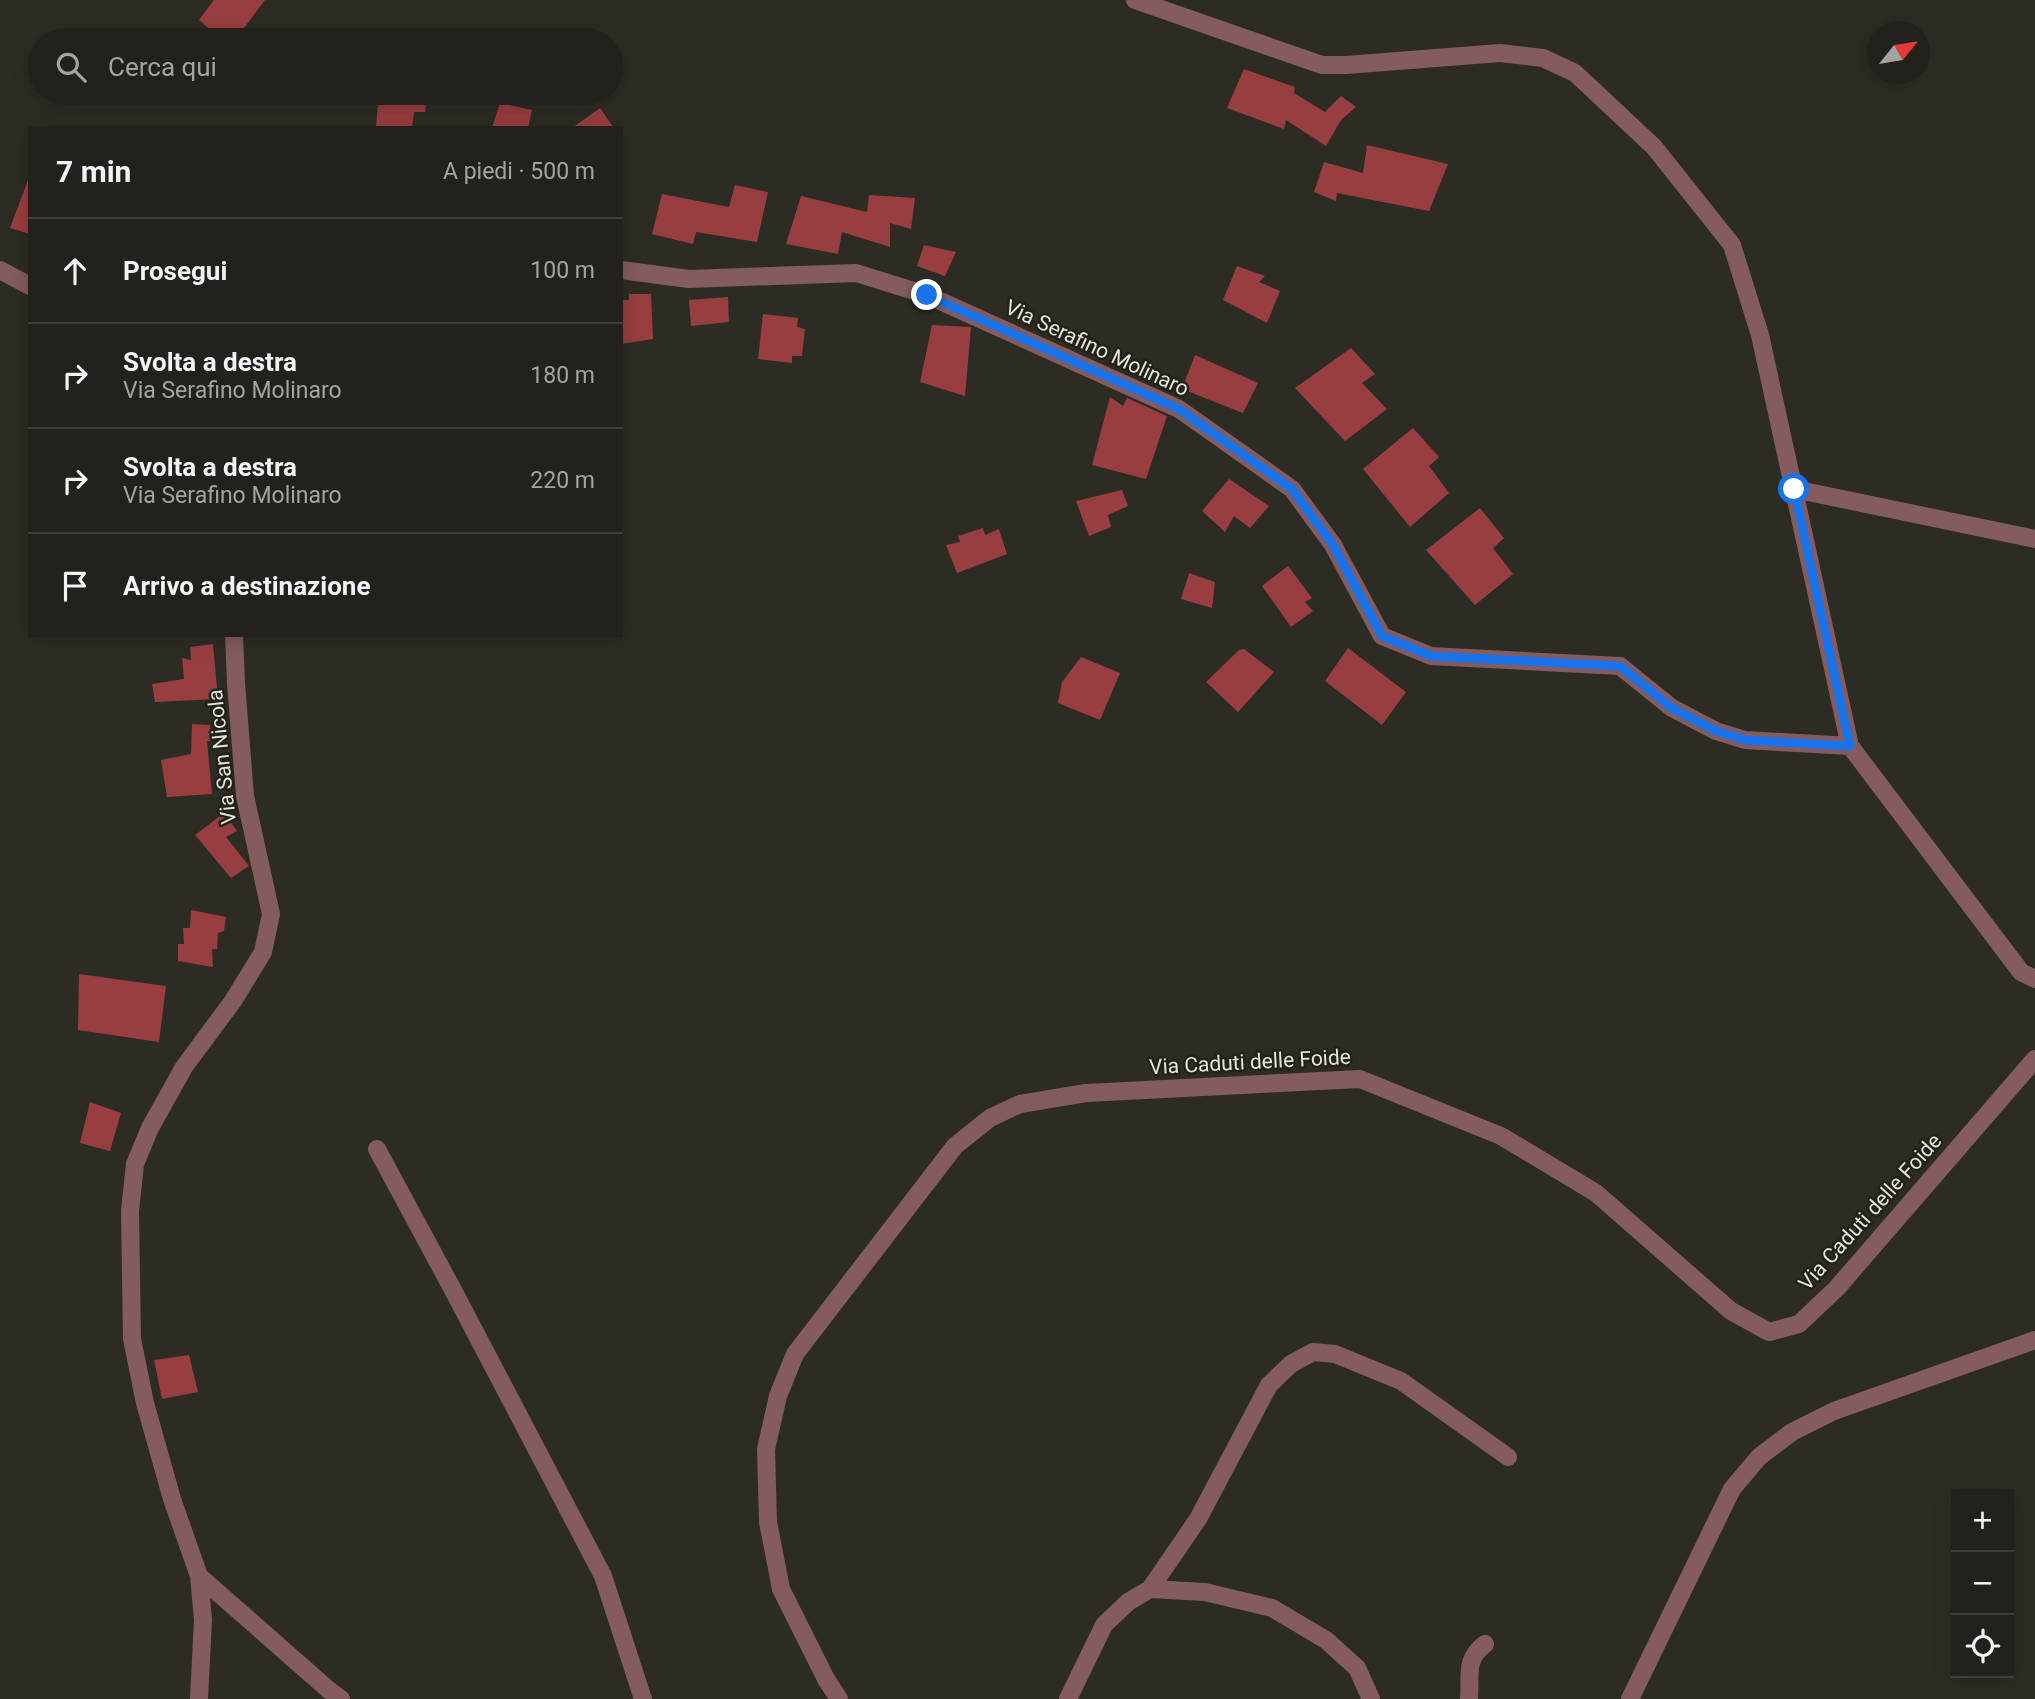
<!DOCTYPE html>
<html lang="it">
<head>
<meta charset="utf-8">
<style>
	body { margin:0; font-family:Roboto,sans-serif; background:#2e2e28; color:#f1f3f6 }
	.controls { position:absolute; right:21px; bottom:21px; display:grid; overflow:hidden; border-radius:0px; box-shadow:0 4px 18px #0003 }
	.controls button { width:63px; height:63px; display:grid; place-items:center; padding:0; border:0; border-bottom:2px solid #3f3e3a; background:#22211b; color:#f1f3f6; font:35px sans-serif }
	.compass { position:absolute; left:1867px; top:21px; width:63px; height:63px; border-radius:50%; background:#22211b; box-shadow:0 4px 18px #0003; rotate:60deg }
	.stop { position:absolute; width:21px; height:21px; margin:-16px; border:5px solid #1a73e8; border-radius:50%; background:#fff }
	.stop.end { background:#1a73e8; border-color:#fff; box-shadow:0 2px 7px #0008 }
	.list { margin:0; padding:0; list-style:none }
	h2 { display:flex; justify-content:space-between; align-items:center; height:91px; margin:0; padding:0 28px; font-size:30px }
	h2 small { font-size:23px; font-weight:400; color:#a2a3a3 }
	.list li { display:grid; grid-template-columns:46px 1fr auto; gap:21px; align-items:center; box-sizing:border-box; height:105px; padding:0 28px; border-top:2px solid #3f3e3a }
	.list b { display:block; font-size:26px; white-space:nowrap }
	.list p { margin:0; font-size:23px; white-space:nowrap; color:#a2a3a3 }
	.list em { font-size:23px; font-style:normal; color:#a2a3a3 }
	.icon { flex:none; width:38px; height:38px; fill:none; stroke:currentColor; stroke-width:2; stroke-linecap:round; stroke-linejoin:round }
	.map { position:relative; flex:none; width:2035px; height:1699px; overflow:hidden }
	.search { position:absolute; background:#22211b; box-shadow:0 4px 18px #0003; left:28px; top:28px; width:595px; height:77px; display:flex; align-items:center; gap:18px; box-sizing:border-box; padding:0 24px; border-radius:38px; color:#a2a3a3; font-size:26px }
	.panel { position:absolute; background:#22211b; box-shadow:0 4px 18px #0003; left:28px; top:126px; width:595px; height:511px; border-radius:0px }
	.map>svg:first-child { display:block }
</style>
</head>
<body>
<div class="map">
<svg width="2035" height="1699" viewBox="0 0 2035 1699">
	<rect width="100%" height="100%" fill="#2d2c24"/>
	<path fill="#983e40" d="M214 0H265L235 40H222L199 20Z
		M1244 69 1295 87 1294 93 1325 112 1341 96 1356 107 1341 120 1326 146 1286 120 1284 129 1227 108Z
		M387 93H427L425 112H414L412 128 376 126 379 95Z
		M500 103 532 110 528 128H492Z
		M600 108 614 128H572Z
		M1367 145 1448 164 1429 211 1337 193 1336 201 1314 192 1324 162 1363 173Z
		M28 180 30 181V234L10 228Z
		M735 185 768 192 757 242 696 232 693 244 652 234 662 194 729 207Z
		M869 195 915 198 911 229 890 223V247L842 232 838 254 786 244 801 196 867 212Z
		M924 245 956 252 945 276 917 266Z
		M1237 266 1265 276 1259 282 1280 291 1267 323 1223 300Z
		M629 294H651L653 339 621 344V300H629Z
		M728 297 729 322 691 326 689 300Z
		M763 314 798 318 797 327 805 329 802 356H792V363L758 359Z
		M932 325 971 327 965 396 920 382Z
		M1351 348 1375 374 1362 383 1387 409 1345 441 1295 388Z
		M1195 355 1258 383 1243 413 1182 389Z
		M1110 397 1123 406 1127 398 1167 416 1146 479 1092 465Z
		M1413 428 1439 457 1429 466 1449 493 1410 527 1363 469Z
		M1229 479 1269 506 1250 528 1234 516 1225 532 1202 511Z
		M1122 490 1128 506 1108 515 1111 527 1089 536 1076 501Z
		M1480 508 1504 538 1493 548 1513 574 1475 605 1426 550Z
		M983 528 985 535 999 529 1007 554 957 573 946 545 960 542 958 536Z
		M1288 566 1312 598 1305 602 1313 611 1291 627 1262 586Z
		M1189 573 1215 582 1212 608 1181 599Z
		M213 644 218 699 155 702 152 684 184 679 182 658 191 660 190 647Z
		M1348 648 1406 692 1382 725 1325 681Z
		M1244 649 1274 672 1238 712 1206 682 1239 650Z
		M1081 657 1120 673 1100 720 1058 703 1062 682Z
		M192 724 210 725 212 741H207L212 794 167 797 161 760 191 754Z
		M224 813 237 831 226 837 249 866 231 878 195 835Z
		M191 910 226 917 224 931 218 933 217 949H212L213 967 178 961V944H184L183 928H190Z
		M79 974 166 986 159 1042 78 1030Z
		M90 1102 121 1113 110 1151 80 1143Z
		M189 1355 198 1392 162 1399 154 1360Z"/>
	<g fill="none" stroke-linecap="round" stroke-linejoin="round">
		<path stroke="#845b5e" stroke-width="18" d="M1135 0 1322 65H1346L1500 53 1543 58 1575 73 1654 147 1732 245 1760 335 1850 746 2021 972 2035 979
			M0 270 30 286
			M621 270 689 279 856 273 927 295 1179 409 1292 489 1333 545 1382 636 1431 656 1620 666 1672 708 1716 731 1745 740 1850 746
			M1794 489 2035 539
			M377 1149 453 1290 603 1576 643 1699
			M199 1576 330 1691 341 1699
			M1150 1589 1198 1519 1269 1385 1291 1364 1313 1352 1335 1354 1401 1381 1508 1457
			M199 1699 203 1620 199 1576 172 1499 145 1403 132 1339 130 1211 135 1164 150 1128 184 1067 233 1001 263 952 271 914 245 796 236 683 234 635
			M839 1699 826 1679 781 1589 768 1522 766 1449 778 1396 795 1354 955 1146 990 1118 1020 1104 1086 1093 1360 1079 1501 1136 1596 1193 1731 1311 1769 1332 1799 1324 1837 1288 2035 1059
			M1068 1699 1104 1625 1128 1602 1150 1589 1205 1592 1272 1608 1326 1640 1357 1668 1371 1699
			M1469 1699C1471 1676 1464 1660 1485 1644
			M1630 1699 1732 1489 1759 1457 1792 1432 1834 1411 2035 1340"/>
	</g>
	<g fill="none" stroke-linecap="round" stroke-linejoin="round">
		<path stroke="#1a73e8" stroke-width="9" d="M927 295 1179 409 1292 489 1333 545 1382 636 1431 656 1620 666 1672 708 1716 731 1745 740 1850 746 1794 489"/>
	</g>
	<g text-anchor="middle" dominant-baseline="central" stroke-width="5" stroke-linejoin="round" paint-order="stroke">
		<g font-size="21" fill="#e4e3dd" stroke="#23221a">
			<text transform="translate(1097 348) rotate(25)">Via Serafino Molinaro</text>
			<text transform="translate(222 757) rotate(-96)">Via San Nicola</text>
			<text transform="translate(1250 1062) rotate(-3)">Via Caduti delle Foide</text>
			<text transform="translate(1870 1212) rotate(-48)">Via Caduti delle Foide</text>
		</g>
	</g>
</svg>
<div class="controls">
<button>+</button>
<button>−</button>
<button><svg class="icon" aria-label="locate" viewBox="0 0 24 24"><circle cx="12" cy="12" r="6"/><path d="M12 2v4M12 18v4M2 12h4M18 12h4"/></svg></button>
</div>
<svg class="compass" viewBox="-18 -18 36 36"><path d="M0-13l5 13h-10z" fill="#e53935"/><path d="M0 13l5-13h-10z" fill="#a2a3a3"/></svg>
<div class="stop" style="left:1794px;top:489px"></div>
<div class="stop end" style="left:927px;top:295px"></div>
<div class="search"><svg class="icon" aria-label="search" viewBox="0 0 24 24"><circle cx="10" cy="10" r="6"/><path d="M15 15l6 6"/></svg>Cerca qui</div>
<section class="panel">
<h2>7 min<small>A piedi · 500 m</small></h2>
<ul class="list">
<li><svg class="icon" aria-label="ahead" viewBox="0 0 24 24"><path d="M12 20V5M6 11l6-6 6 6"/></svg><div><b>Prosegui</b></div><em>100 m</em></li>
<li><svg class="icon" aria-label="right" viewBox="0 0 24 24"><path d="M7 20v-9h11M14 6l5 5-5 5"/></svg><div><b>Svolta a destra</b><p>Via Serafino Molinaro</p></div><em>180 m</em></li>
<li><svg class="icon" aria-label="right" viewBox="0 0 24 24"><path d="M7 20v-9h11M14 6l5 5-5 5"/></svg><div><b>Svolta a destra</b><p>Via Serafino Molinaro</p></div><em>220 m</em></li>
<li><svg class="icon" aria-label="arrive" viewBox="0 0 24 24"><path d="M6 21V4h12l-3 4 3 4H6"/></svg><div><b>Arrivo a destinazione</b></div></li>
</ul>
</section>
</div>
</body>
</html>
